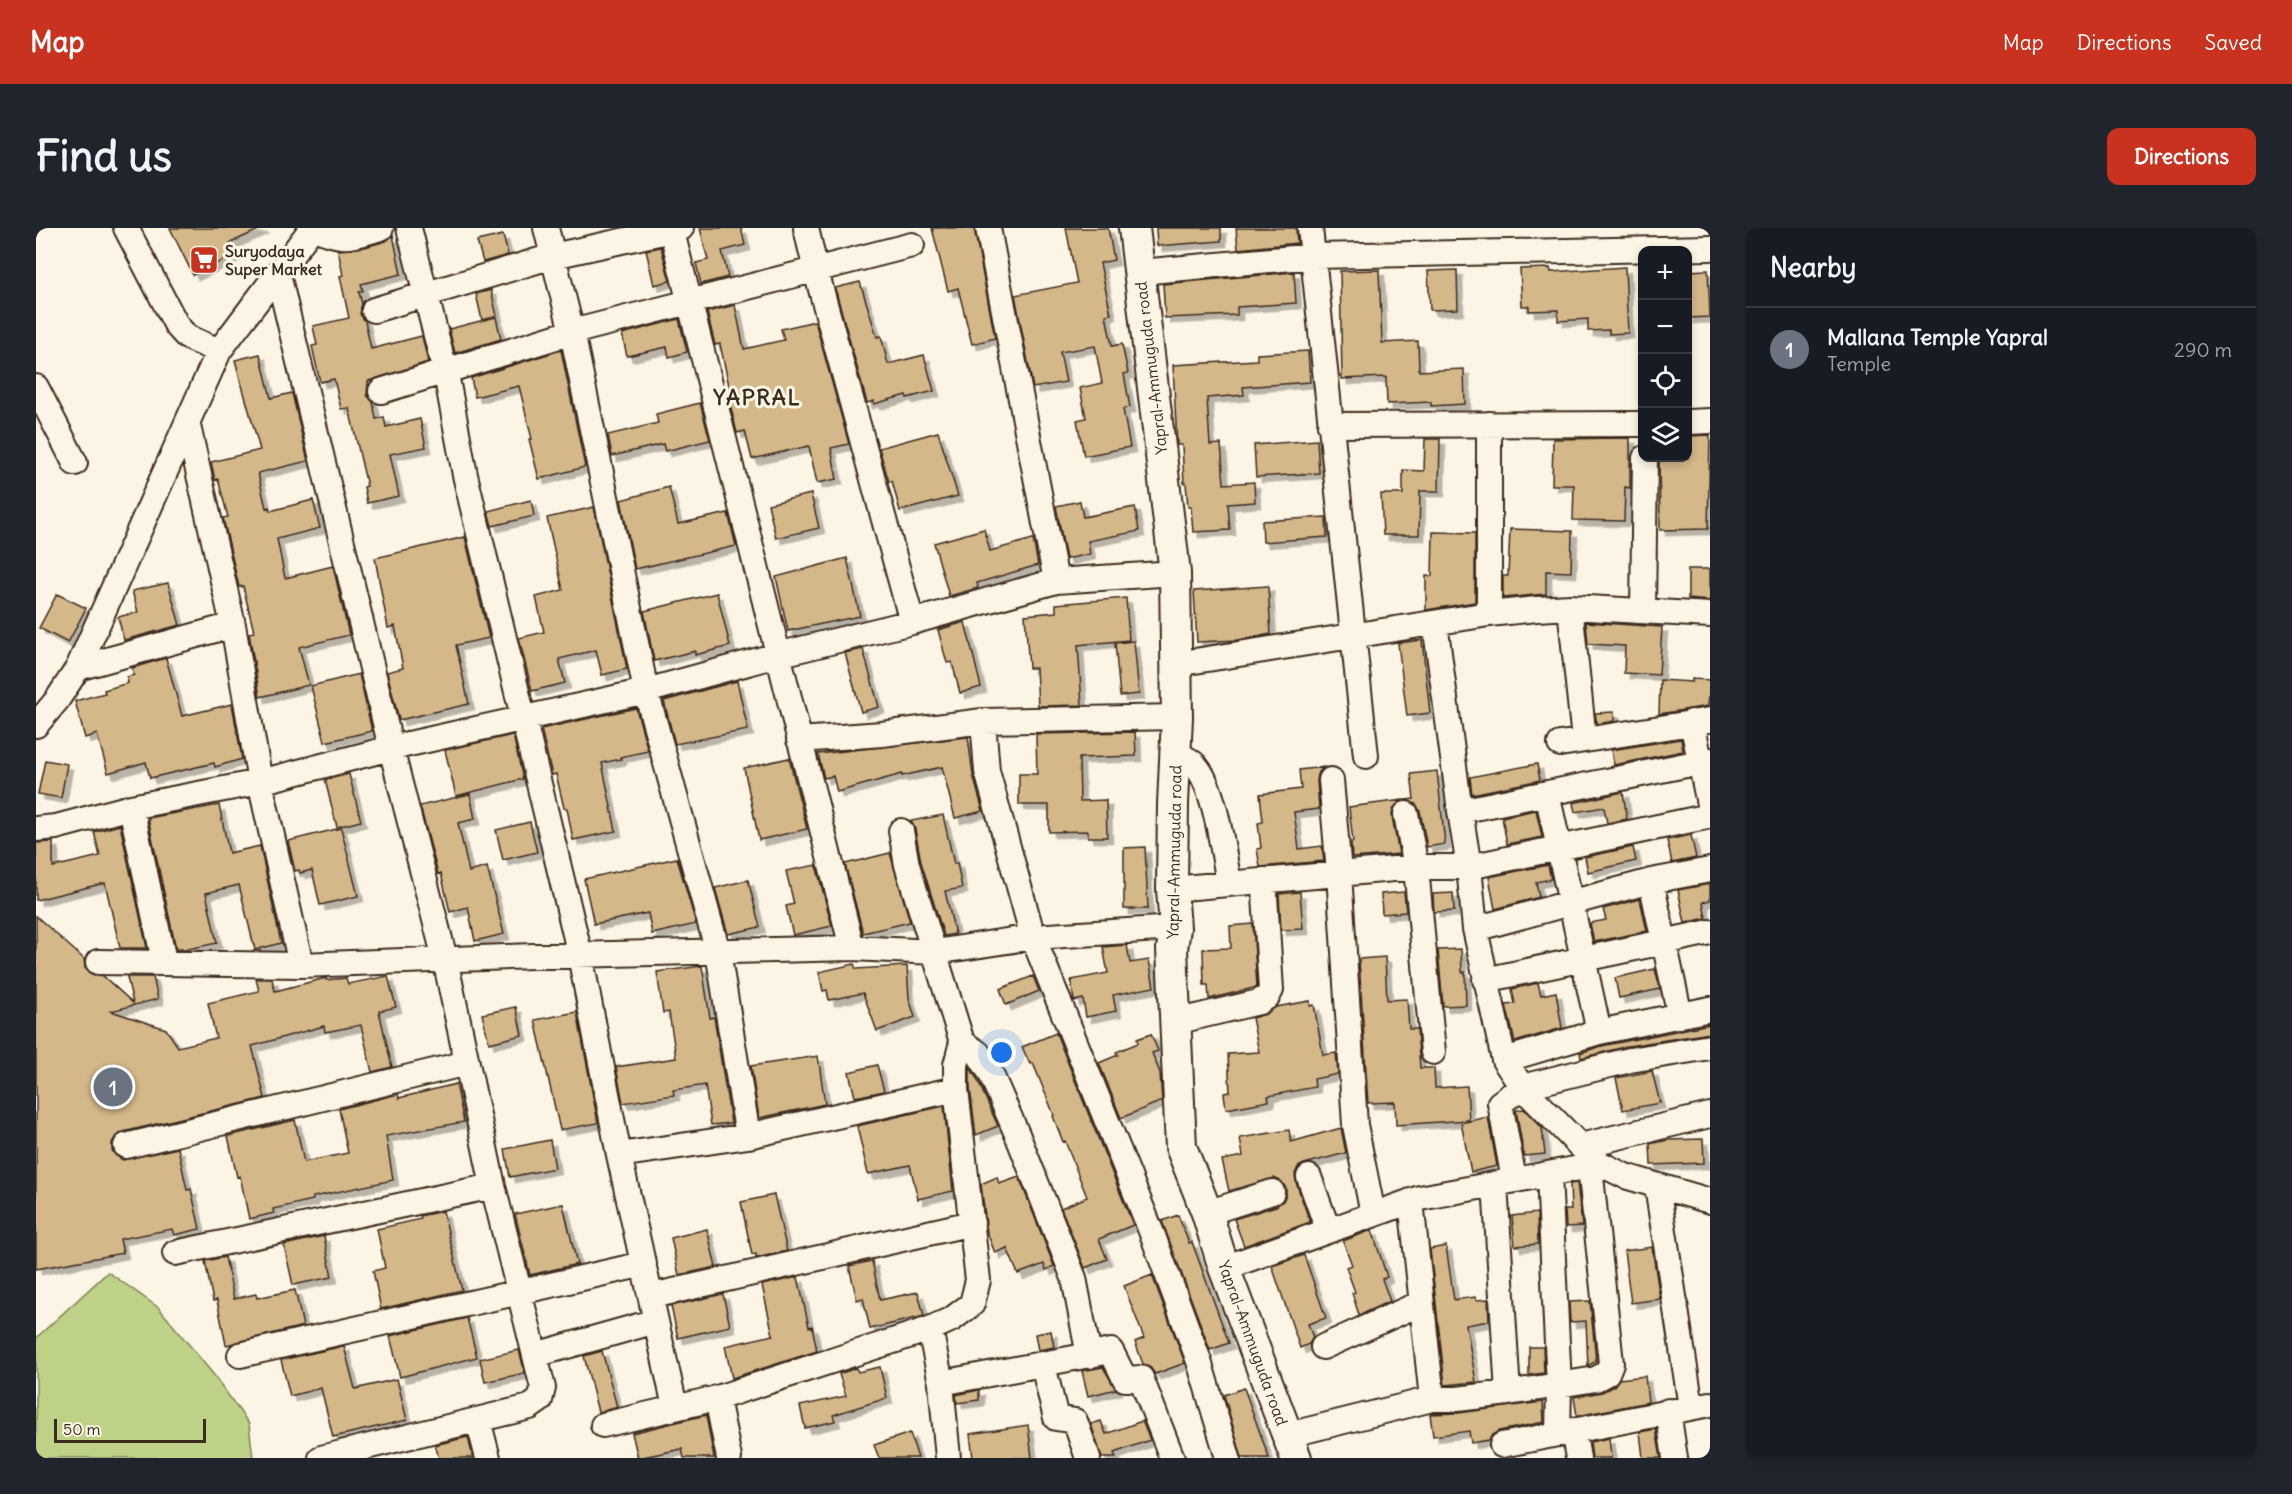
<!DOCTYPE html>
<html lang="en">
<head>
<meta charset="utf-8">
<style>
	body { margin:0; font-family:Delius,sans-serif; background:#20242c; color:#f1f3f6 }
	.controls { position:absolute; right:18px; top:18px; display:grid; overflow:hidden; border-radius:12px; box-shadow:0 3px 9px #0003 }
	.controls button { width:54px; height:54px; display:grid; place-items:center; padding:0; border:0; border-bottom:2px solid #363941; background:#171b24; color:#f1f3f6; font:30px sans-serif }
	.scale { position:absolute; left:18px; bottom:15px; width:152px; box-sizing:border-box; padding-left:6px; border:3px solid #3b2a1e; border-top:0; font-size:16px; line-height:21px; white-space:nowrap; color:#3b2a1e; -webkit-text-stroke:4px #fcf5e5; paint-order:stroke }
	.you { position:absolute; left:966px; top:825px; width:21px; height:21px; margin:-15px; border:4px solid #fff; border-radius:50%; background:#1a73e8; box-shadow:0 0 0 9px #1a73e833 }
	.badge { display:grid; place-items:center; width:39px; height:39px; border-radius:50%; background:#c8321e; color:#fff; font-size:20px; font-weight:700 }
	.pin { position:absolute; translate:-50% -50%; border:3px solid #fff; box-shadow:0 2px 6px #0006 }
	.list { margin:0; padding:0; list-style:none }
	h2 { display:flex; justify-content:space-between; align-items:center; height:78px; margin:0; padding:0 24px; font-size:26px }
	h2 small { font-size:20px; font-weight:400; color:#9ea1a6 }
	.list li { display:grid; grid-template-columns:39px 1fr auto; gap:18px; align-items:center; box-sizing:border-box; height:84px; padding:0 24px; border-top:2px solid #363941 }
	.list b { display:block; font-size:22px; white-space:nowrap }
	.list p { margin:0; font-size:20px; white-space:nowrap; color:#9ea1a6 }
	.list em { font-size:20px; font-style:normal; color:#9ea1a6 }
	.icon { flex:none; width:33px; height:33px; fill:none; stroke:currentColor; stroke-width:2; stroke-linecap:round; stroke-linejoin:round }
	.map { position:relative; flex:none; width:1674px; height:1230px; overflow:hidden; border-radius:12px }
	header { display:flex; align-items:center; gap:36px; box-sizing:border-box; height:84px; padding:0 30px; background:#c8321e; color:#fff }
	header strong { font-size:28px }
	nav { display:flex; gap:33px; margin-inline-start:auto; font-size:21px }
	.intro { display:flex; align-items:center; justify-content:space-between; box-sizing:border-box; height:144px; padding:0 36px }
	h1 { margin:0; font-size:42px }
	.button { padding:15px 27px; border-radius:12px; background:#c8321e; color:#fff; font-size:21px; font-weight:700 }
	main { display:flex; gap:36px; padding:0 36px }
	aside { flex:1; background:#171b24; border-radius:12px; box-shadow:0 3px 9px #0003 }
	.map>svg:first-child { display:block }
</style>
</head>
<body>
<header>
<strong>Map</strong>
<nav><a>Map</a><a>Directions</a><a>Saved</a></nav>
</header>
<div class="intro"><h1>Find us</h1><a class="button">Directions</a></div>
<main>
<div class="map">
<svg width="1674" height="1230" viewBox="0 0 1674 1230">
	<defs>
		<filter id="shadow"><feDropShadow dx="5.5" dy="5.5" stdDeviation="0" flood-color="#0004"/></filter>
	</defs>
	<rect width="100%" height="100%" fill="#fcf5e5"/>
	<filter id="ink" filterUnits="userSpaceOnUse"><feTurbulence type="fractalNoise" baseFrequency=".0167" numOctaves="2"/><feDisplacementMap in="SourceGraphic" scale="12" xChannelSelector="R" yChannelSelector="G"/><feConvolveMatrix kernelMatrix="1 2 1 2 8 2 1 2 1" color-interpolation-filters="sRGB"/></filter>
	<g filter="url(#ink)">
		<path fill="#bdd287" stroke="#7c7e52" stroke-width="1.5" d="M72 1044 123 1080 177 1146 213 1196 217 1230H0V1110Z"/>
		<path fill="#d5b88a" stroke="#3b2a1e" stroke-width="1.5" filter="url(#shadow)" d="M134 0H227L194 15 199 27 157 47Z
			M664 0H705L709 17 686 23 692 49 665 56 660 35 672 32Z
			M896 0H938L959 110 936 116 922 60 912 63Z
			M1030 0H1072L1078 32 1064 35 1075 86 1070 87 1076 118 1086 116 1092 145 1088 146 1094 179 1087 181 1094 219 1048 228 1041 192 1050 190 1044 160 1066 155 1059 118 1024 124 1030 154 997 160 979 67 1041 55Z
			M1120 0H1185V13L1121 18Z
			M1200 0H1260L1261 15 1202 21Z
			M357 7 365 46 325 56 327 63 323 64 326 76 324 86 329 93 335 121 386 108 392 134 332 153 331 167 337 174 340 191 348 189 350 199 384 191 390 219 354 226 363 268 331 275 328 259 331 258 313 180 305 181 298 151 284 154 276 118 281 117 277 98 313 90 304 48 307 47 302 22 329 19 350 13Z
			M467 7 472 27 447 34 441 13Z
			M625 19 634 53 618 57 610 22Z
			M1589 39 1592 105 1573 106V102L1552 103V91L1522 93V82L1493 83V78H1486L1484 41 1514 40 1515 44Z
			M1343 42 1346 115 1382 113 1383 143 1428 141 1429 176 1395 178V174L1351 176 1350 149 1306 151 1304 43Z
			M1421 42 1422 81 1394 82 1392 43Z
			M1672 42 1674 89 1652 90V43Z
			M1258 44 1260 75 1201 79V87L1129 90 1127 56Z
			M824 54 841 109 845 108 852 136 888 127 898 163 871 170 870 167 838 176V173L831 175 799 60Z
			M455 62 461 88 446 92 440 66Z
			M699 77 708 121 748 112 745 101 779 93 813 216 795 220 801 251 781 255 773 218 716 231 709 203 701 205 692 168 695 167 684 116 679 117 671 84Z
			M460 89 465 111 419 125 413 101Z
			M643 91 651 124 633 129 631 119 591 128 586 106Z
			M525 122 549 239 503 251 493 211H496L483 158 439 169 435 150Z
			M1272 123 1274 154 1207 159 1208 167 1171 170 1174 217 1185 216 1188 256 1218 254 1219 274 1192 276 1194 302 1157 304 1155 279H1152L1150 255H1148L1146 217H1141L1137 137 1221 132V126Z
			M224 126 235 170 256 165 272 233 222 245 230 280 233 279 234 283 277 272 284 300 241 311 249 350 297 338 313 407 263 419 273 457 224 469 213 405 218 404 207 358 203 359 187 290 192 289 182 251 179 252 175 234 224 222 199 132Z
			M664 175 674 212 629 223 627 216 576 228 572 207 622 195 620 186Z
			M902 204 922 268 864 283 856 253 853 254 843 220Z
			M1674 207 1672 301 1624 302 1623 231 1652 230V208Z
			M1594 210V260L1589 259 1588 293 1537 292 1538 257H1516L1517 211Z
			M1389 211H1404L1403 263H1384L1383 307H1347L1345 266H1367V242L1388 243Z
			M1281 212 1283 245 1220 249 1218 217Z
			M633 259 642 296 692 285 700 318 599 341 585 272Z
			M775 266 783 300 740 310 732 276Z
			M495 272 498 288 456 298 452 283Z
			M1044 273 1047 289 1099 279 1103 303 1052 313 1054 326 1030 331 1020 278Z
			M558 279 591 441 566 447 560 422 523 431 529 455 496 463 483 410 508 404 500 369 527 362 511 290Z
			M1290 289 1291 309 1227 314 1226 293Z
			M948 301 954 323 997 311 1002 337 941 355 942 360 913 368 898 315Z
			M1474 301 1536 303 1535 344 1510 343V366L1467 370V348H1472Z
			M1397 304 1439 305V374L1390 382V348H1396Z
			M429 309 453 410 420 417 433 476 363 492 351 444 367 440 359 398 352 400 339 330Z
			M811 330 824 388 752 403 740 349Z
			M1652 341H1674V373L1652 371Z
			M132 355 144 397 88 412 82 389 102 384 96 363Z
			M1232 358 1235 406 1202 412 1161 414 1158 363Z
			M681 365 694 418 659 427V423L618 433 608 383Z
			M21 366 50 380 32 415 3 400Z
			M1090 370 1093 412 1042 417 1046 477 1002 478 1000 440H993L989 387 1020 384V376Z
			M929 394 945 459 924 465 916 434 911 435 902 402Z
			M1550 394 1626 399 1623 447 1588 445 1589 418 1552 416Z
			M1386 412 1394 485 1371 488 1362 415Z
			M1098 413 1103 466 1084 468 1079 415Z
			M827 421 843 479 825 484 809 425Z
			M130 430 146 488 196 476 206 531 179 539 178 535 114 550 110 534 72 545 61 506 49 510 39 473 69 465 68 462 92 455 91 449 98 447 96 440Z
			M323 446 336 503 289 514 275 458Z
			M1656 451 1674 452 1672 478 1623 486 1624 452 1656 454Z
			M701 453 712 502 639 516 628 473Z
			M600 480 612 523 584 529 585 531 566 535 580 603 537 612 531 580H528L520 546 516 547 505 501Z
			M1578 484V493L1561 496 1559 485Z
			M1099 504 1100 528 1043 530 1044 573 1070 572 1071 609H1052V603L1013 604V577H983V546H1001L1000 506Z
			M477 507 487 551 420 568 409 522Z
			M932 509 937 547 947 583 919 590 906 539 866 548V546L801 564 797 548 788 550 782 526Z
			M1645 511 1647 523 1578 537 1575 522Z
			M753 530 771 601 723 612 708 540Z
			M9 532 31 536 25 570 2 566Z
			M1501 536 1504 552 1436 566 1434 549Z
			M1288 539 1282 545 1281 553 1283 581 1258 584 1263 621 1286 618 1288 633 1224 639 1221 621 1225 620 1222 595 1227 594 1224 566 1265 561 1263 542Z
			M1401 543 1409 616 1391 619 1384 583 1380 576 1369 572 1378 571 1375 546Z
			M313 546 325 593 301 599 289 552Z
			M1587 564 1591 591 1571 595 1568 579 1539 584 1537 575Z
			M434 566 439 591 422 595 433 644 451 639 468 706 439 713 432 679 414 684 405 645 402 646 384 578Z
			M1367 572 1357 581 1356 588 1363 626 1316 630 1315 614H1317L1313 579Z
			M183 577 193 625 224 618 245 715 219 722 203 657 170 665 181 715 152 721H140L112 590Z
			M1500 582 1506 609 1471 616 1466 589Z
			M907 587 918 636 921 635 926 660 909 663 919 706 908 708 885 634 879 601 875 593Z
			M494 594 501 624 467 632 460 602Z
			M84 597 111 720H84L69 655 0 672V615L17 614V639L64 628 58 604Z
			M305 600 322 668 284 677 276 642 264 645 263 642 259 643 252 613Z
			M1655 607 1660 630 1636 635 1631 612Z
			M1109 619 1112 681H1088V620Z
			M1597 619 1600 633 1552 644 1549 629Z
			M854 625 874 694 827 705 809 636Z
			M641 630 660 696 616 706 612 685 558 696 548 651Z
			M780 637 796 698 757 707 750 678 758 676 750 643Z
			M1512 637 1515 651 1500 654 1503 669 1459 681 1453 649Z
			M712 652 724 699 692 706 679 660Z
			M1674 656V672L1667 674 1670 690 1649 695 1642 662Z
			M1264 664 1267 701 1245 702 1243 666Z
			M1368 664 1370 684 1346 686 1345 666Z
			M1417 665 1418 683 1398 684 1397 666Z
			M1604 671 1611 703 1558 714 1554 695 1570 692 1567 681Z
			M0 688 48 731 49 740 54 746 67 748 97 775 91 749H117L122 771 75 783 130 801 142 819 180 810 172 775 223 763 220 751H236L239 763 290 750V752L310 750 312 756 352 748 360 779 343 783 356 839 336 844 325 797 289 804 288 798 216 818 229 870 87 904 80 908 76 915V922L79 927 87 932 142 920 151 962 155 961 164 1001 138 1007 136 1001 84 1011 87 1025 0 1041Z
			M1217 696 1221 759 1173 771 1172 757H1168L1167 721 1195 720 1194 698Z
			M1091 717 1094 735 1113 732 1118 759 1077 767 1080 783 1050 789 1047 771 1038 773 1035 752 1072 745 1067 719Z
			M1425 721 1426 744H1429L1430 777 1407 778 1402 722Z
			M1349 729 1351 772 1371 771 1373 801H1381L1384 840H1398L1399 860 1431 858 1433 892 1360 897 1359 874 1332 875 1323 731Z
			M818 736 820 741 871 738 873 770 879 789 841 803 827 765 793 772 791 762 787 763 783 744Z
			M666 738 674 790 678 789 695 895 675 897 669 857 637 862 638 867 587 875 580 839 640 830 633 784 627 785 621 744Z
			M1619 741 1624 761 1583 770 1579 750Z
			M997 748 1003 763 970 777 964 761Z
			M1502 755 1505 767 1520 764 1526 800 1479 814 1470 777 1479 776 1476 761Z
			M1274 773V778L1278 777 1287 827 1300 825 1302 846 1278 851 1279 859 1232 868 1233 873 1190 881 1188 865 1194 864 1192 826 1223 824 1216 790 1230 786 1240 779Z
			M480 779 486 807 453 815 446 786Z
			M541 784 562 895 524 902 499 792Z
			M1674 796V805L1592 818 1545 830 1544 825 1566 818Z
			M1020 805 1097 997 1063 1011 1071 1031 1049 1040 1025 980 1051 969 1029 913 1027 914 1017 888 1018 887 997 835 994 836 986 819Z
			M1115 806 1122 823 1116 825 1124 845 1126 873 1085 890 1063 835 1082 827 1080 824 1102 815 1101 811Z
			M782 828 789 876 723 890 715 838Z
			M841 837 848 863 819 869 813 844Z
			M934 839 941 851 962 898 940 907 934 860Z
			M1616 843 1624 875 1587 882 1580 850Z
			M420 856 428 894 350 908 357 952 277 969V972L237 981 238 985 213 991 204 948 201 949 192 908 259 892 268 934 312 925 303 881 362 866 363 870Z
			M908 878 917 963 882 971 874 937 832 946 821 898Z
			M1488 881 1506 900 1509 926 1488 928 1480 882Z
			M1452 889 1461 938 1435 944 1425 895Z
			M1305 900 1310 925 1268 936 1262 939 1259 946 1260 954 1274 994 1208 1018 1198 991 1240 978 1247 973 1250 966V960L1246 954 1238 950 1193 963 1186 932 1207 928 1204 910 1253 902 1255 914Z
			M1667 911 1668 935 1615 937 1614 916 1632 912Z
			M514 912 519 940 474 949 469 921Z
			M961 949 963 956 983 949 1018 1038 1010 1042 1008 1036 982 1046 971 1020 959 1025 951 1004 945 956Z
			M1541 955 1546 998 1530 999 1529 982H1535L1534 956Z
			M738 967 751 1023 720 1030V1026L716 1027 705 974Z
			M527 976 541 1036 494 1047 479 986Z
			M407 983 426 1062 345 1081 337 1043 349 1040 341 1001 385 991 384 988Z
			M1501 985 1502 1016 1479 1018 1476 988Z
			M1142 987 1153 1015 1156 1014 1193 1115 1174 1122 1126 993Z
			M671 1001 680 1039 643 1047 635 1010Z
			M1336 1002 1351 1049 1346 1051 1354 1073 1323 1087 1316 1065 1319 1064 1310 1039 1316 1037 1307 1013Z
			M288 1008 296 1049 257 1057 248 1017Z
			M1410 1018 1418 1072 1439 1069 1440 1072 1452 1071 1453 1093 1430 1097 1440 1154 1409 1157 1394 1021Z
			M1616 1019 1624 1071 1595 1075 1588 1023Z
			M1268 1027 1290 1090 1272 1096 1277 1109 1273 1116 1264 1120 1236 1038Z
			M189 1029 198 1071 220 1066 221 1070 259 1062 267 1098 190 1117 181 1072 177 1073 169 1033Z
			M836 1033 844 1072 882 1064 888 1088 834 1101 827 1070 821 1072 813 1038Z
			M1116 1047 1149 1135 1119 1146 1113 1138 1107 1136 1099 1114 1108 1110 1088 1058Z
			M762 1049 773 1099 776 1098 781 1123 696 1150 689 1118 737 1107 726 1057Z
			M687 1066 694 1098 642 1110 635 1078Z
			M1554 1073 1560 1133 1552 1138 1550 1093 1534 1094 1533 1074Z
			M431 1090 441 1129 364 1149 354 1108Z
			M1015 1103 1018 1119 1002 1122 999 1106Z
			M308 1118 319 1161 361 1151 371 1192 297 1209 285 1160 254 1168 245 1132Z
			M1493 1119H1507L1508 1145 1493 1147Z
			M483 1122 489 1145 449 1154 444 1131Z
			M566 1123 581 1179 562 1184 548 1128Z
			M844 1139 851 1170 797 1187 799 1193 769 1200 764 1178 810 1168 803 1146 820 1140 822 1144Z
			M1067 1139 1080 1161 1052 1168 1046 1143Z
			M1609 1148 1612 1174 1541 1188 1538 1169 1566 1164 1578 1158 1583 1151Z
			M1208 1160 1233 1230H1206L1188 1167Z
			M943 1162V1172L921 1175 920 1167Z
			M1507 1174 1508 1194 1463 1203 1456 1207 1453 1212 1435 1215 1433 1203 1397 1208 1394 1186 1423 1185Z
			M670 1187 678 1230H648L646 1221 602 1230 596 1205Z
			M1065 1193 1070 1206 1106 1193 1114 1212 1078 1225 1080 1230H1066L1055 1196Z
			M992 1197 996 1230H937L934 1206Z
			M1620 1201 1625 1230H1607L1604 1204Z
			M874 1205 882 1230H843L838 1217Z
			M432 1209 437 1230H403L399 1217Z
			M1573 1210 1575 1230H1556L1554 1214Z"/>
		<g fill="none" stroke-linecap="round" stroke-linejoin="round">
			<g stroke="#3b2a1e" stroke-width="28">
				<path id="minor" d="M90 0 141 98 151 109 183 123
					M278 0C310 13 313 9 345 0
					M373 0 411 151 429 247 544 727 583 927 639 1179
					M510 0 536 104 610 463 682 724 712 908
					M635 0 816 720
					M770 0 780 43 876 394
					M952 0 1020 353
					M1274 0 1330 528
					M1104 44 1278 28 1674 20
					M242 46 355 520 409 731 457 958 507 1160 504 1172 494 1179 285 1230
					M338 82 517 28 645 0
					M0 159 39 235
					M345 163 536 104 876 17
					M1652 194 1674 193
					M1294 197 1606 196
					M152 198 197 397 224 554 265 737
					M1534 379 1548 512
					M1607 383 1609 230
					M1453 386V196
					M1399 395 1424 583 1433 639 1674 588
					M1140 436 1453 386 1501 381 1534 379 1674 387
					M42 440 197 397
					M947 493 951 543 997 709 1117 1008 1163 1133 1192 1230
					M1656 494 1674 581
					M0 497 21 472 42 440 183 123 276 0
					M763 512 846 506 947 493 1141 489
					M1524 516 1674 492
					M1139 525C1146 528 1155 532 1159 537 1180 560 1187 625 1193 655
					M1295 552 1303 645 1319 897 1337 986
					M1511 565 1563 804
					M95 579 128 733
					M1424 583 1674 532
					M1370 586 1380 639 1397 824
					M0 601 20 599 95 579 224 554 355 520 610 463 741 427 876 394 1020 353 1139 345
					M865 603 871 637 926 814 942 825 954 844 981 906 1038 1050 1053 1128
					M1615 653 1644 788
					M1136 661 1380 639H1433L1439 701 1468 832 1486 859 1544 918 1565 936 1589 948 1674 973
					M1439 701 1615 653 1674 642
					M62 734 265 737 497 728 816 720 899 724 997 709 1139 700
					M1449 752 1674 704
					M1139 794 1223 774 1231 769 1235 762 1228 652
					M1468 832 1563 804 1674 781
					M90 918 431 835
					M1544 918 1674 887
					M583 927 712 908 920 861
					M1513 946 1523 1158 1522 1205
					M1273 949 1292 1002
					M1478 952 1464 875 1486 859 1594 832 1674 819
					M1459 956 1472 1165
					M1621 958 1655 1179
					M1375 973 1396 1171
					M1171 985 1236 964
					M139 1025 457 958
					M1188 1040 1384 970 1565 936
					M616 1068 936 995
					M894 1101 905 1155 912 1230
					M1287 1119 1385 1075
					M204 1127 608 1036
					M499 1127 620 1093
					M1007 1137 1020 1190 1039 1193 1052 1230
					M905 1155 1075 1123 1089 1151 1105 1150 1136 1230
					M681 1170 693 1230
					M1632 1183 1639 1230
					M442 1192 452 1230
					M567 1197 681 1170 894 1101 916 1091 936 1076 942 1052 920 861V837L926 814
					M1537 1202 1542 1230
					M1252 1207 1396 1171H1421L1472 1165 1560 1151 1571 1145 1575 1135 1554 939
					M1466 1217 1674 1176"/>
			</g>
			<g stroke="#3b2a1e" stroke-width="34">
				<path id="major" d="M1098 0 1139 345 1141 489 1137 576 1136 661 1139 700 1136 721 1145 919 1171 985 1188 1040 1260 1230"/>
			</g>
			<use href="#minor" stroke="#fcf5e5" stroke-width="24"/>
			<use href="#major" stroke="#fcf5e5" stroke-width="30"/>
		</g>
	</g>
	<defs>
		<g id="supermarket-square" transform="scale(1.5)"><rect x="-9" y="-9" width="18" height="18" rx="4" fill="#c8321e" stroke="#fcf5e5"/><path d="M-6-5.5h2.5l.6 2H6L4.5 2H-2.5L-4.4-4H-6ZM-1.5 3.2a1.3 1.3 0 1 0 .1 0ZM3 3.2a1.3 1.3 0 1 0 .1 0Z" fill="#fff"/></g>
	</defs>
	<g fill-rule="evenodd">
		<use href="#supermarket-square" x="168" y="32"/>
	</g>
	<g text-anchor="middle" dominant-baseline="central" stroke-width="6" stroke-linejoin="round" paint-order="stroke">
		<g font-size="16" font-weight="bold" fill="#3b2a1e" stroke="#fcf5e5" text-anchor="start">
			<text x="189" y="23">Suryodaya<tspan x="189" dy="18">Super Market</tspan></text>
		</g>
		<g font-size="16" fill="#3b2a1e" stroke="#fcf5e5">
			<text transform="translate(1115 140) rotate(-97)">Yapral-Ammuguda road</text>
			<text transform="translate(1138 624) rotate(-89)">Yapral-Ammuguda road</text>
			<text transform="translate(1217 1115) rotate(70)">Yapral-Ammuguda road</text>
		</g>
		<g font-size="22" font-weight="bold" letter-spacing="1.5" fill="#3b2a1e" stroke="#fcf5e5">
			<text x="721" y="169">YAPRAL</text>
		</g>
	</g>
</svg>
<div class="controls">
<button>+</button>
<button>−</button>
<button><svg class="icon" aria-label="locate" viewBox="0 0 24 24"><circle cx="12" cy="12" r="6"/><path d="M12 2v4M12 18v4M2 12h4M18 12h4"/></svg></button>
<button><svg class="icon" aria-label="layers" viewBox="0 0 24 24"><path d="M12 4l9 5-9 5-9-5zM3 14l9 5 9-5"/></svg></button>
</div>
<div class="scale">50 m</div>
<div class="you"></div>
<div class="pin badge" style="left:77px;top:859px;background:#6b7280">1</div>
</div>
<aside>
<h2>Nearby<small></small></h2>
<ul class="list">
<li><span class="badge" style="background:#6b7280">1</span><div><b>Mallana Temple Yapral</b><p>Temple</p></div><em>290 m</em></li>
</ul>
</aside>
</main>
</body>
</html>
